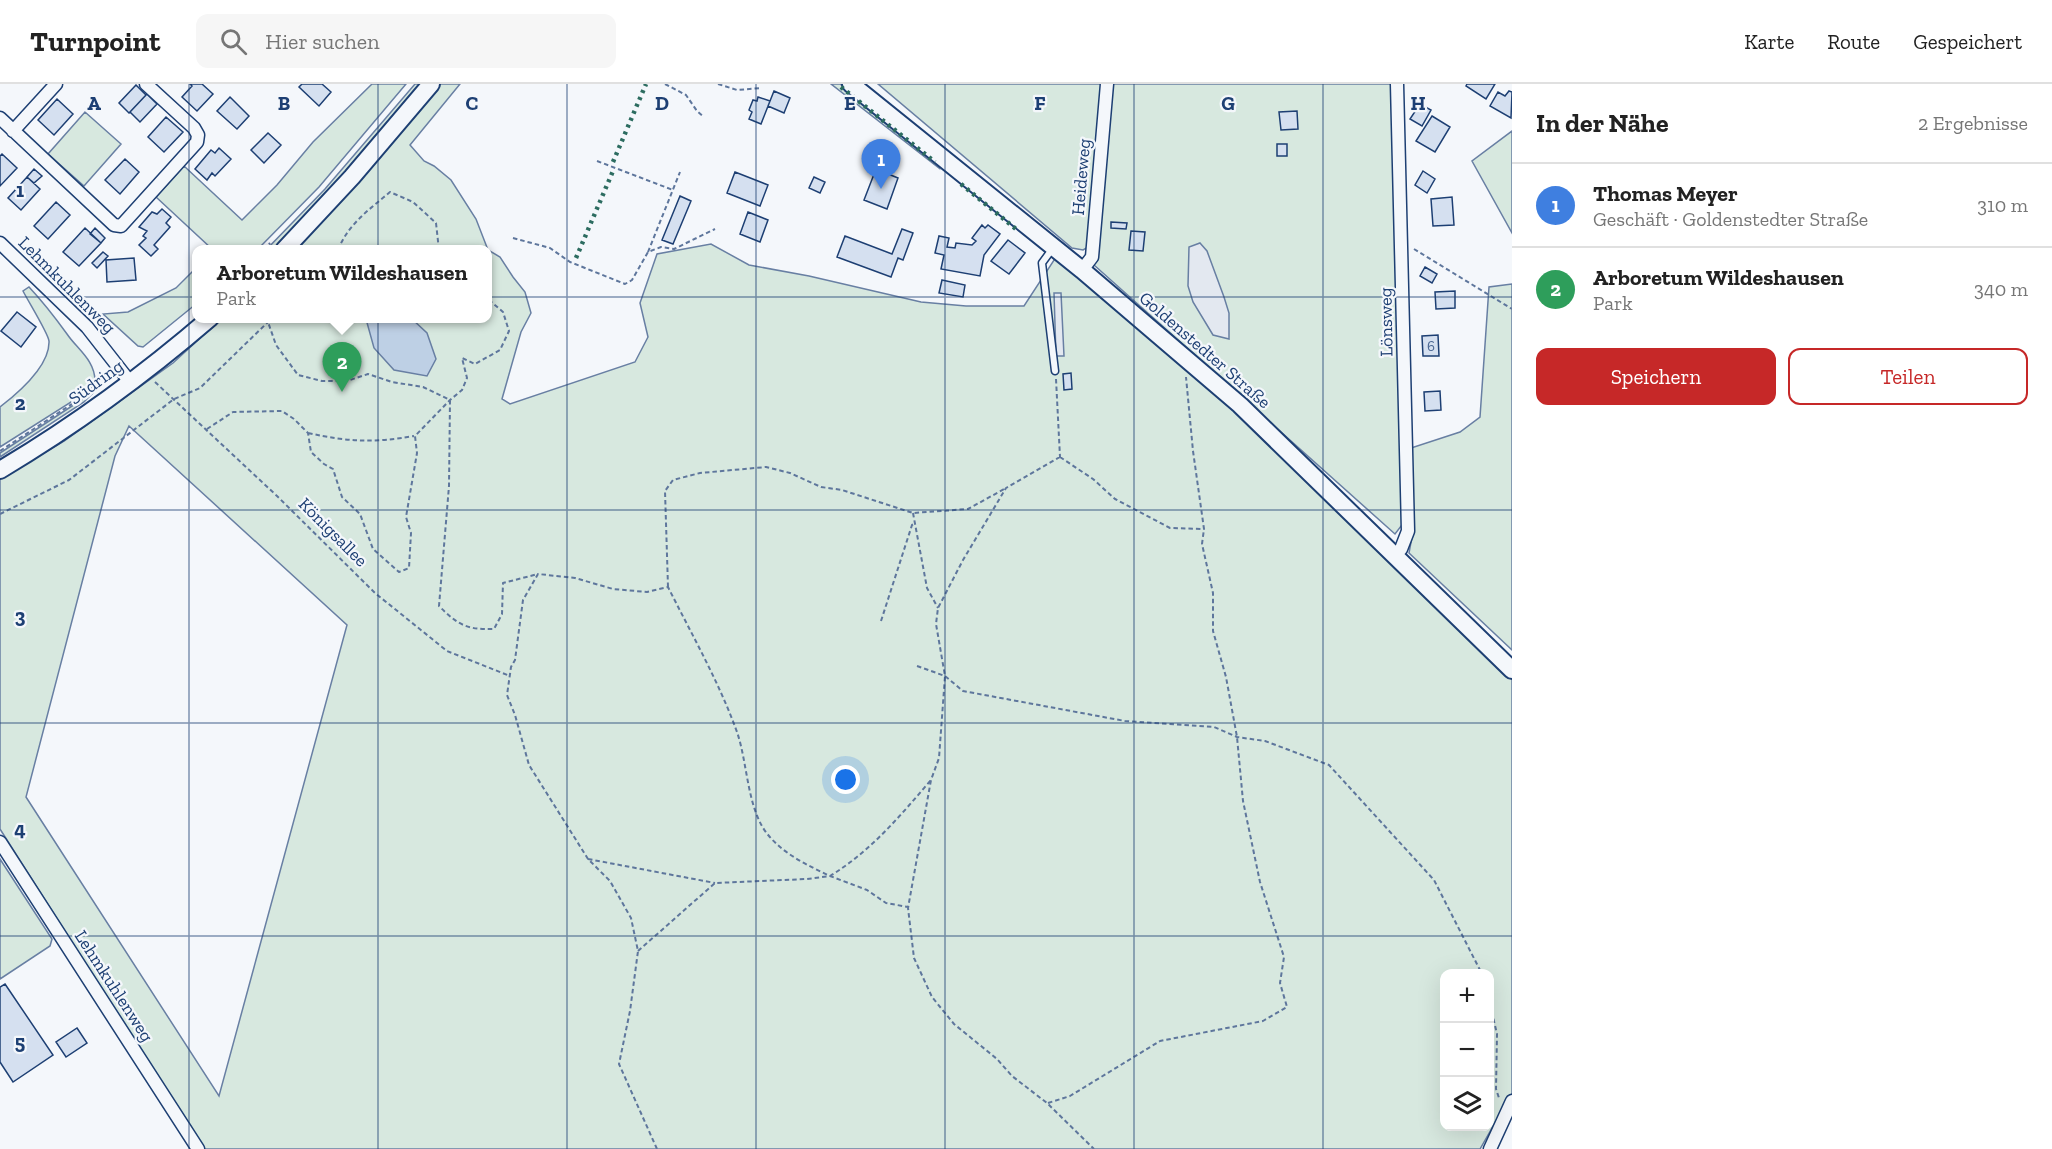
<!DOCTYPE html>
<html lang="de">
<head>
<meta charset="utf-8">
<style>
	body { margin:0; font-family:"Zilla Slab",serif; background:#f6f6f6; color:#222 }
	.controls { position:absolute; right:18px; bottom:18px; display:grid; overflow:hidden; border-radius:12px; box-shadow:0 6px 24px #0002 }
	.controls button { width:54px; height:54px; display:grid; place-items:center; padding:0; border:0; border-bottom:2px solid #e0e0e0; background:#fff; color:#222; font:30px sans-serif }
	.you { position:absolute; left:846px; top:696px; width:21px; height:21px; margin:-15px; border:4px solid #fff; border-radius:50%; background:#1a73e8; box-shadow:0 0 0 9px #1a73e833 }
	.badge { display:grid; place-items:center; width:39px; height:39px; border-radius:50%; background:#c62828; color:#fff; font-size:20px; font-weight:700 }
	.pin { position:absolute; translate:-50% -50px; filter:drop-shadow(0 2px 3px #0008) }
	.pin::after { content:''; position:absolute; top:32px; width:21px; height:18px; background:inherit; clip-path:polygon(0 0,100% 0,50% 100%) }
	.popup { position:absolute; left:192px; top:161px; width:300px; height:78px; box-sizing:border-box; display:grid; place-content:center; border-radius:12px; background:#fff; filter:drop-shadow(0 2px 4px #0005); font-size:20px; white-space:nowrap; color:#767676 }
	.popup b { font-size:22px; color:#222 }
	.popup::after { content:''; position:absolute; left:50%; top:100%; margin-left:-12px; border:12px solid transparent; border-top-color:#fff }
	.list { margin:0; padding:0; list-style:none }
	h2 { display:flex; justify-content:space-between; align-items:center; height:78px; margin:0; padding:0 24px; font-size:26px }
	h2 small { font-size:20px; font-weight:400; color:#767676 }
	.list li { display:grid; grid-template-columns:39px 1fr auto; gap:18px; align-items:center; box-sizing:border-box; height:84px; padding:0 24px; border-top:2px solid #e0e0e0 }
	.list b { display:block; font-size:22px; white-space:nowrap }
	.list p { margin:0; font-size:20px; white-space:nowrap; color:#767676 }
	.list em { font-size:20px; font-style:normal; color:#767676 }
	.actions { display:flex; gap:12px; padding:18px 24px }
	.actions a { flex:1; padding:14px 0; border:2px solid #c62828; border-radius:12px; text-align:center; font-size:21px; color:#c62828 }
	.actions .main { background:#c62828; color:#fff }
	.icon { flex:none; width:33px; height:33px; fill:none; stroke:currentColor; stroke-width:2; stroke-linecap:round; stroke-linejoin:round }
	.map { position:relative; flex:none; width:1512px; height:1065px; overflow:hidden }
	header { display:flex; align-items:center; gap:36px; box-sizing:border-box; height:84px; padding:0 30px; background:#fff; border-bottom:2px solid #e0e0e0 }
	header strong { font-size:28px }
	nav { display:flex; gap:33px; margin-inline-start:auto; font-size:21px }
	.search { width:420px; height:54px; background:#f6f6f6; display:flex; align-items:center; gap:15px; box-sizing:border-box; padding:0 21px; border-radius:12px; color:#767676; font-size:22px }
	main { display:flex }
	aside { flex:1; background:#fff }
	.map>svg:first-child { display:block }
</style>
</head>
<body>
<header>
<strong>Turnpoint</strong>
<div class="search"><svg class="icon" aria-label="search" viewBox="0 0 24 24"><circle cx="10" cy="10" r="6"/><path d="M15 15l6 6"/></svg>Hier suchen</div>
<nav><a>Karte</a><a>Route</a><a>Gespeichert</a></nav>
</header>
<main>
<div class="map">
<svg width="1512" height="1065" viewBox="0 0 1512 1065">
	<rect width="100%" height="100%" fill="#f4f7fb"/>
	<path fill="#d7e8df" stroke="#687fa3" stroke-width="1.5" fill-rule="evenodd" d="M372 0H406L319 103 258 165H212L156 113 184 82 242 136 277 101 313 58Z
		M415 0H421L329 108 273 165 266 166 325 105Z
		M440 0H460L410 61 424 77 434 82 451 96 476 135 488 166 500 173 513 193 525 208 531 229 521 248 502 315 510 320 635 278 648 253 640 219 657 170 711 160 749 181 809 192 921 218 966 222H1024L1056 173 1235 323 1512 595V1009L1480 1065H203L0 745V395L64 357 173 279 221 235 488 234V166L293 165 413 33ZM129 342 347 541 219 1012 26 713 115 372ZM1444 890H1490V1042H1444Z
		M831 0H840L936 76 939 84Z
		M878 0H1104L1090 162 1083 166 1072 164Z
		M1110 0H1392L1405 437 1395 450 1094 181Z
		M85 28 121 60 84 102 48 70Z
		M1512 47V149L1472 77Z
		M196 184V220L143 263 138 262 103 230 128 228 176 204Z
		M1512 200V566L1409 469 1414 442 1411 364 1460 348 1480 333 1489 203Z
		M29 203C44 219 54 232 67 250 77 265 95 276 95 297 95 302 91 305 87 308L0 363V323C18 309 50 282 49 257 48 249 28 217 23 207Z
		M95 307 84 318 0 373V369Z
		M0 775 52 855 50 862 0 895Z"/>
	<path fill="#e3e8f0" stroke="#687fa3" stroke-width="1.5" d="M1200 159 1207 167 1224 213 1229 229V255L1213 251 1193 218 1188 202 1189 163Z
		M1054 209H1061L1064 272H1056Z"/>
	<path fill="#bed0e5" stroke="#687fa3" stroke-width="1.5" d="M366 235H412L427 249 436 275 427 292 394 286 374 264Z"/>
	<path fill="#d5e0f0" stroke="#1d3f73" stroke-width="1.5" d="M190 0H202L213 10 197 27 182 13 192 2Z
		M302 0H322L331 8 319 22 299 3Z
		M1467 0H1495L1486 15 1466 2Z
		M136 1 146 11 129 29 119 19Z
		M774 7 790 14 784 29 768 22Z
		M1509 7 1512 8 1511 34 1490 22 1498 8 1505 12Z
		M147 10 157 20 140 38 130 28Z
		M230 13 249 32 237 45 217 27Z
		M758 13 770 17 761 40 749 35 752 28 749 26 753 16 757 17Z
		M57 15 73 30 54 51 38 36Z
		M1420 20 1431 26 1422 42 1410 35Z
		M1297 27 1298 45 1281 46 1279 28Z
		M1432 32 1450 43 1435 68 1416 57Z
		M166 33 183 48 164 68 148 53Z
		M268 49 281 61 264 79 251 66Z
		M1277 60H1287V72H1277Z
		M219 64 231 75 215 92 212 89 207 96 195 85 211 66 215 69Z
		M2 70 17 84 0 102V72Z
		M125 75 139 88 120 110 105 96Z
		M34 85 42 92 34 99 27 93Z
		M876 85 898 94 887 125 864 116Z
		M1423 87 1435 95 1427 109 1415 101Z
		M735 88 768 101 760 122 727 109Z
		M27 93 40 105 21 126 8 114Z
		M814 93 825 98 820 109 809 104Z
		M680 112 691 117 673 160 662 156Z
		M1452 113 1454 141 1433 142 1431 115Z
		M56 118 70 131 48 155 34 142Z
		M162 125 171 133 166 139 170 143 154 161 158 165 151 172 139 161 146 154 143 152 147 147 139 143 152 128 157 130Z
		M748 128 768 136 760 158 740 150Z
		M1111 138 1127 139 1126 145 1111 144Z
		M982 141 985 144 988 141 1000 150 984 171 980 192 941 185 944 171 935 169 939 152 949 154 947 163 955 164 956 159 972 161 976 157 972 154Z
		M85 144 101 159 79 182 63 168Z
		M95 144 105 154 101 159 90 150Z
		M902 145 913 149 903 176 898 174 891 193 837 173 845 152 892 170Z
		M1131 147 1145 148 1143 167 1129 166Z
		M1008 156 1025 169 1009 190 991 177Z
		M103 168 108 172 97 184 92 179Z
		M134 174 136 196 107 198 106 176Z
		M1425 183 1437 190 1432 199 1420 192Z
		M942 196 965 201 963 213 939 209Z
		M1455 207V224L1436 225 1435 208Z
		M17 228 36 243 21 263 1 247Z
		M1438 251 1439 272H1423L1422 252Z
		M1071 289 1072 305 1064 306 1063 290Z
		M1440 307 1441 326 1425 327 1424 308Z
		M5 900 53 971 13 998 0 978V903Z
		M77 944 87 959 66 973 56 958Z"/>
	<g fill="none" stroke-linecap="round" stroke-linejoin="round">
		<g stroke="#1d3f73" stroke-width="9">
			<path id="lane" d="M1053 164 1042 179 1055 287"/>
		</g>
		<g stroke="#1d3f73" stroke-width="15">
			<path id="street" d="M0 34 114 141 121 142 197 58 198 51 194 44 146 0
				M13 47 56 0
				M0 159 87 243 130 298
				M1082 186 1092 173 1107 0
				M1394 472 1401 465 1408 447 1397 0
				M0 758 198 1065
				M1490 1065 1512 1017"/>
		</g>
		<g stroke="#1d3f73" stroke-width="20">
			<path id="secondary" d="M851 0 1082 186 1240 321 1512 586
				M284 166 352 93 431 0
				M0 386C74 342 145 290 210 234"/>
		</g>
		<path stroke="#5e769c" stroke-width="2" stroke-dasharray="4.5 3" stroke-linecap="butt" d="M665 0 686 11 697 27 704 33
			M718 0 737 6 762 4
			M597 77 673 106
			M513 154 550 164 570 178 625 200 632 196 648 168 661 163 674 165 715 145
			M1414 165 1512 225
			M264 166 270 159
			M338 166C348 140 370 125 390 108L413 118 436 139 439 166
			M648 168 680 88
			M271 234 268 238 276 261 298 291 322 297H347L368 290 392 298 423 303 450 316
			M1056 295 1060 373
			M155 298 277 412 375 509 447 567 510 592
			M450 316 449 402 439 522C458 541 467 546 494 545L502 530 503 499 538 490
			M207 345 233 328 282 327 294 335 308 349 311 368 324 380 333 385 342 413 360 430 373 465 399 488 409 484 411 449 406 433 417 369 415 352 450 316 462 306 467 294 462 274 475 280 500 266 509 247 503 228 488 215
			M308 349C349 358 373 359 414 352
			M0 367 78 316
			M1060 373 1006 404 963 476 938 524 936 540 945 592 939 674 931 696 908 824 914 874 932 913 954 940 997 975 1012 992 1047 1019 1094 1065
			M1060 373 1093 395 1115 415 1170 444 1204 445 1193 367 1186 293
			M913 429 927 504 938 524
			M0 430 69 396 174 315 200 304 268 238
			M668 503 665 407 673 396 700 389 766 383 790 389 821 403 842 406 913 429 968 425 1006 404
			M881 537 912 441 914 440
			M917 582 945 592 963 607 1125 637 1214 643 1237 653 1265 657 1329 681 1434 796 1482 890
			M588 775 715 799
			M638 867 715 799 807 795 830 792 867 806 886 819 908 823
			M1490 920 1497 950 1496 1005 1499 1014
			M1048 1019 1070 1012 1160 957 1263 937 1287 923 1280 899 1284 873 1260 798 1243 717 1237 653 1226 593 1213 547V509L1202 460 1204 445
			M657 1065 619 980 630 927 638 867 631 834 610 797 588 775 529 681 515 631 507 611 511 583 515 576 523 516 538 490 575 494 613 505 647 508 668 503C692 551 719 598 737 648 748 680 747 727 769 752 785 771 809 782 830 792 871 767 900 732 931 696"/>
		<use href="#lane" stroke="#f4f7fb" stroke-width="6"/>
		<use href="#street" stroke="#f4f7fb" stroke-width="12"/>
		<use href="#secondary" stroke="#f4f7fb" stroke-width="16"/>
		<path stroke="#2c6c60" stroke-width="4.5" stroke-dasharray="3 4.5" stroke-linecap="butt" d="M841 3 935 78
			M613 78 646 0
			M961 100 1016 145
			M576 174 613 87"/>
	</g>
	<path fill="none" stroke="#1d3f73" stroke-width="1.5" stroke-opacity="0.55" d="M189 0V1065M378 0V1065M567 0V1065M756 0V1065M945 0V1065M1134 0V1065M1323 0V1065M0 213H1512M0 426H1512M0 639H1512M0 852H1512"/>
	<g text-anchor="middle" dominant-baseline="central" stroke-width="4.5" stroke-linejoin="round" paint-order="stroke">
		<g font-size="15" fill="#4b6792">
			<text x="1431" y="262">6</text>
		</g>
		<g font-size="18" fill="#1d3f73" stroke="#f4f7fb">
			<text transform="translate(1081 93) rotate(-85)">Heideweg</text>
			<text transform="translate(67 201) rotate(45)">Lehmkuhlenweg</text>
			<text transform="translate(1386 238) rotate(-91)">Lönsweg</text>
			<text transform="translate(1205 266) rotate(41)">Goldenstedter Straße</text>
			<text transform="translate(96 298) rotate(-36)">Südring</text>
			<text transform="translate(333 448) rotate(45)">Königsallee</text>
			<text transform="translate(114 902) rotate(57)">Lehmkuhlenweg</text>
		</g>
	</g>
	<g font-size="20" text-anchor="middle" font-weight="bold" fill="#1d3f73" stroke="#f4f7fb" stroke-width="4.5" stroke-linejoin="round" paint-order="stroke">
		<text x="94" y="26">A</text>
		<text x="284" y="26">B</text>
		<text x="472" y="26">C</text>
		<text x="662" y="26">D</text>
		<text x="850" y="26">E</text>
		<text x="1040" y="26">F</text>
		<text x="1228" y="26">G</text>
		<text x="1418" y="26">H</text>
		<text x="20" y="113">1</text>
		<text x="20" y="326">2</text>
		<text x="20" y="539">3</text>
		<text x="20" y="752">4</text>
		<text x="20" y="965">5</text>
	</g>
</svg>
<div class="controls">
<button>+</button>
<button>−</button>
<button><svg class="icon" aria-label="layers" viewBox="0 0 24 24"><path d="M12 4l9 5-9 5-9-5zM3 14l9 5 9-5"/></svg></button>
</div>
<div class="you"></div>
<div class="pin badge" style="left:881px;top:105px;background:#3f7fe0">1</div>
<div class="pin badge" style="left:342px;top:308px;background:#2e9e5b">2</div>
<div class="popup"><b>Arboretum Wildeshausen</b>Park</div>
</div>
<aside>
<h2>In der Nähe<small>2 Ergebnisse</small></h2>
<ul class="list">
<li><span class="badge" style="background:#3f7fe0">1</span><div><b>Thomas Meyer</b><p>Geschäft · Goldenstedter Straße</p></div><em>310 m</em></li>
<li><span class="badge" style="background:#2e9e5b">2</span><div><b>Arboretum Wildeshausen</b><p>Park</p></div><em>340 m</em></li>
</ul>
<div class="actions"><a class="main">Speichern</a><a>Teilen</a></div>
</aside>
</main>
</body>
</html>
